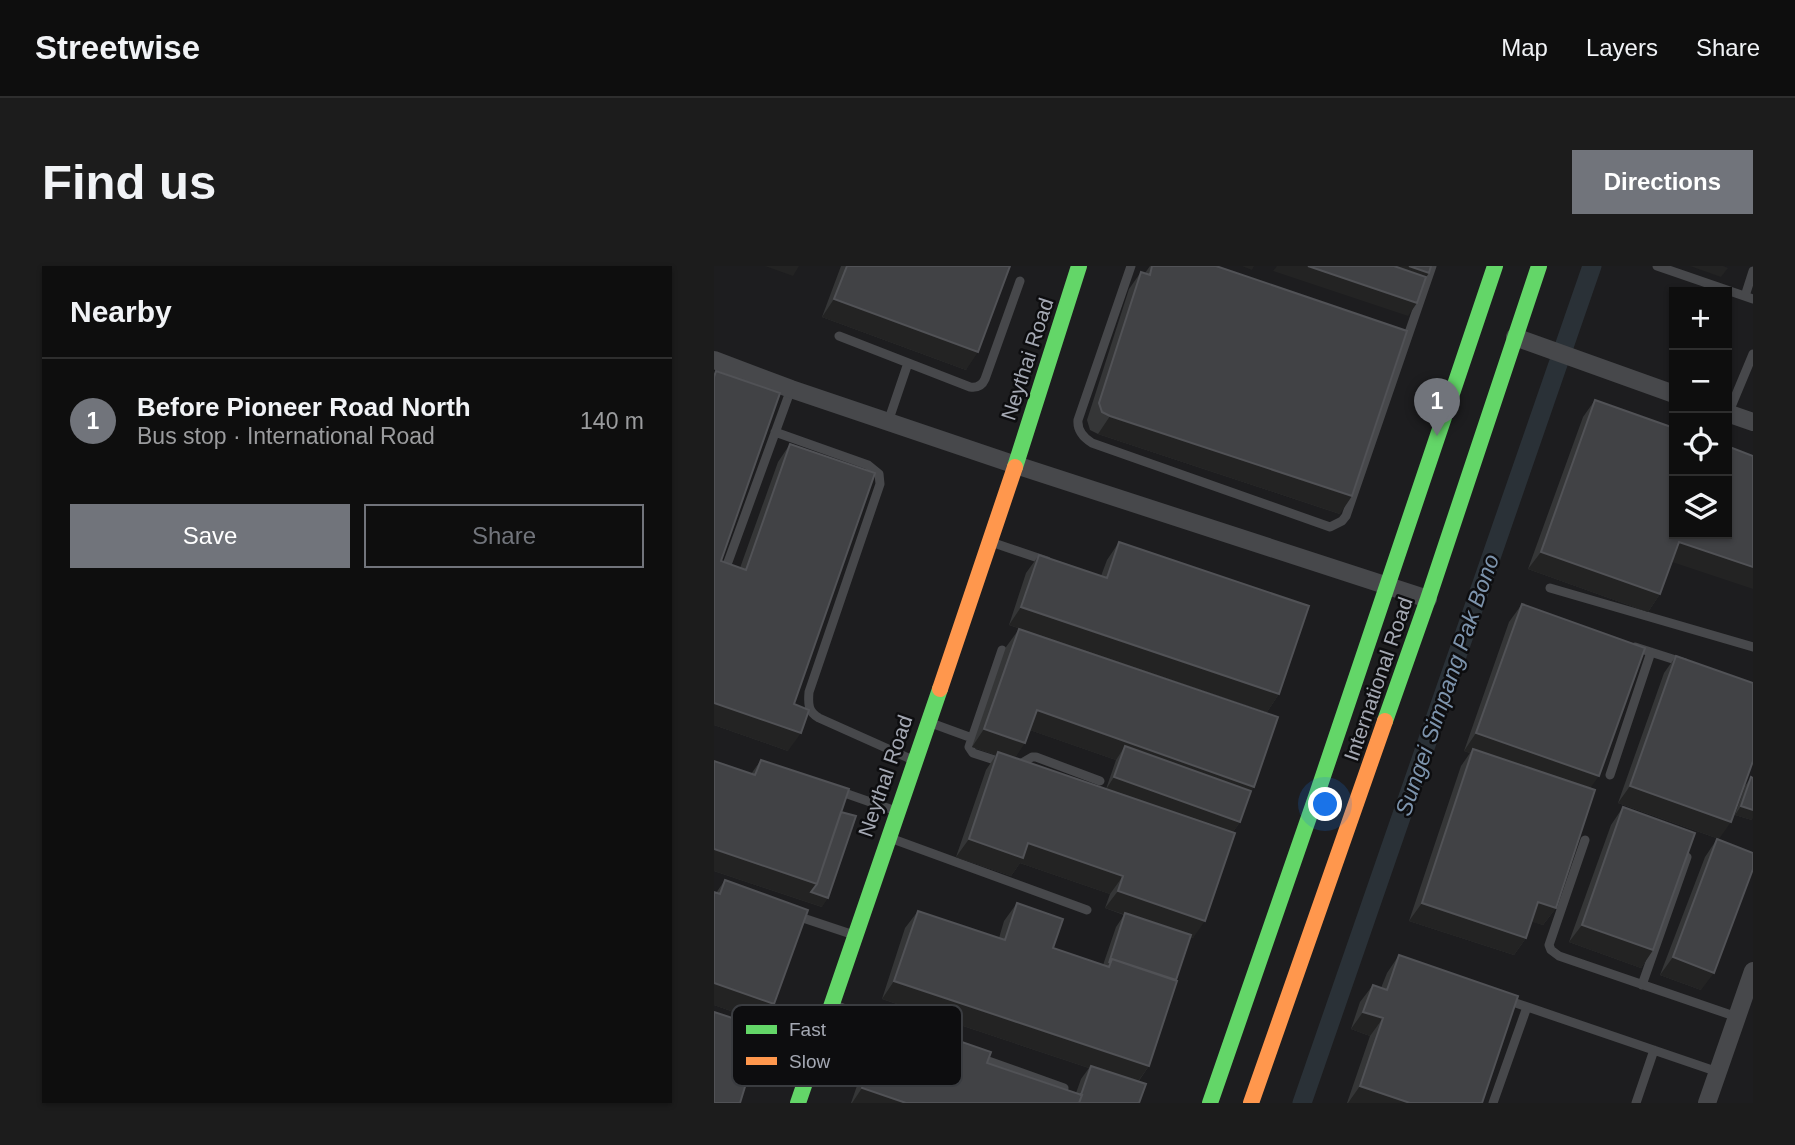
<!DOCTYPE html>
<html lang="en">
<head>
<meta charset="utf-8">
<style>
	body { margin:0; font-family:Arial,sans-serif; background:#1c1c1c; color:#f1f3f6 }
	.controls { position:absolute; right:21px; top:21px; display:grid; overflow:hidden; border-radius:0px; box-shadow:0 2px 5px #0004 }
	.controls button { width:63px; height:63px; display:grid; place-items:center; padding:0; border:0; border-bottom:2px solid #2e2e2e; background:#0e0e0e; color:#f1f3f6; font:35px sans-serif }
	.you { position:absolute; left:612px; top:539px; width:24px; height:24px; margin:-18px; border:5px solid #fff; border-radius:50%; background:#1a73e8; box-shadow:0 0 0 10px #1a73e833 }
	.badge { display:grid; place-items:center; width:46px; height:46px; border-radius:50%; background:#71747b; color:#fff; font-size:23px; font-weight:700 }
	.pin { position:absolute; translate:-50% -58px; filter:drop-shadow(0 2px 4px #0008) }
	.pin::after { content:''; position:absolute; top:37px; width:24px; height:21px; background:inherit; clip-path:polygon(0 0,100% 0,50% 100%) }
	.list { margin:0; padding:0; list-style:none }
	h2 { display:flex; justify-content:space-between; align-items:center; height:91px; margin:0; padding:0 28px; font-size:30px }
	h2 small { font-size:23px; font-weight:400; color:#9b9c9e }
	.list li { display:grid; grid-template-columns:46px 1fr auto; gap:21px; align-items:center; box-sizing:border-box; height:126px; padding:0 28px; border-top:2px solid #2e2e2e }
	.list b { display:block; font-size:26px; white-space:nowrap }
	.list p { margin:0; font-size:23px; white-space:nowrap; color:#9b9c9e }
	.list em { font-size:23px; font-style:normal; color:#9b9c9e }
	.actions { display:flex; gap:14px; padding:21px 28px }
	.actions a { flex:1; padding:16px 0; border:2px solid #71747b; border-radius:0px; text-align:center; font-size:24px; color:#71747b }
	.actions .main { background:#71747b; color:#fff }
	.icon { flex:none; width:38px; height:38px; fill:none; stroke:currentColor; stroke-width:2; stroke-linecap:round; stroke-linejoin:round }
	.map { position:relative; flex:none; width:1039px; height:837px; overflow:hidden; border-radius:0px }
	header { display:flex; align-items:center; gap:42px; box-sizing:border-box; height:98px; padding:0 35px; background:#0e0e0e; border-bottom:2px solid #2e2e2e }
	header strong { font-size:33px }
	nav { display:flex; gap:38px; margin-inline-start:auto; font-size:24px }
	.intro { display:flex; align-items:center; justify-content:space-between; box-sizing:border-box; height:168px; padding:0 42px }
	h1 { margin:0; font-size:49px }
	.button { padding:18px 32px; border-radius:0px; background:#71747b; color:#fff; font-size:24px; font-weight:700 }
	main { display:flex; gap:42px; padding:0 42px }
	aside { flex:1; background:#0e0e0e; border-radius:0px; box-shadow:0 2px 5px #0004 }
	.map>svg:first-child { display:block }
</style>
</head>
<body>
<header>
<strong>Streetwise</strong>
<nav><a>Map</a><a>Layers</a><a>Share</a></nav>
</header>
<div class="intro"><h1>Find us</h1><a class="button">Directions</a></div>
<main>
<aside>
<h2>Nearby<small></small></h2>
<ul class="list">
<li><span class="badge">1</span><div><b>Before Pioneer Road North</b><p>Bus stop · International Road</p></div><em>140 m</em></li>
</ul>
<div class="actions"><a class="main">Save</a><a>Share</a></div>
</aside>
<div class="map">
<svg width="1039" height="837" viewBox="0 0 1039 837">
	<rect width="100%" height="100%" fill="#131313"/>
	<path fill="#1d1d1f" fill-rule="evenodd" d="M0 0H1039V837H0ZM960 26H1013V268H960Z"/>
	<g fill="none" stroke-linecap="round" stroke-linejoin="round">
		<path stroke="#2a3137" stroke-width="19" d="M588 837 878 0"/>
		<path stroke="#47484b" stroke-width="9" d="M417 0 364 154C363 165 370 172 378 177L616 261 628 255 632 250 718 0
			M943 0 1039 33
			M1031 30 1039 5
			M125 70 256 121C263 122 268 120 271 113L306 15
			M1014 148 1039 88
			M174 156 194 97
			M61 166 154 199 165 208 166 218 95 426C94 438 94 446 105 452L199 494
			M277 276 333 295
			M14 296 77 123
			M836 322 1039 381
			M921 381 971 397
			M288 384 255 481 259 487 290 497
			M217 457 258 472
			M303 500 318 491H322L386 515
			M896 509 937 386
			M122 524 182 545
			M176 572 373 644
			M871 574 835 679 837 684 845 690 1023 751
			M80 649 140 669
			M928 719 973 591
			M790 733 1004 806
			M118 738 177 760
			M263 791 350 822
			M779 837 813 741
			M922 837 940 784"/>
		<path stroke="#47484b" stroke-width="18" d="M801 71 960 128
			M0 94 77 123 302 199 714 333
			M1013 147 1039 156
			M993 837 1039 705"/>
		<path stroke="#63d668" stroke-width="16" d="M301 201 365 0
			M671 455 714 333 825 0
			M84 837 226 423
			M496 837 604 525 781 0"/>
		<path stroke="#ff974d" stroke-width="16" d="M226 423 301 201
			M537 837 671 455"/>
	</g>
	<path fill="#353637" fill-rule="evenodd" d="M127 0H296L252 104 108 51Z
		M436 0H502L626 248 384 168 376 164 373 154 415 23 427 6 431 7Z
		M2 105 7 295 26 302 64 196 76 178 80 438 74 485 0 459V108Z
		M881 134 958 296 946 328 934 346 814 303 869 151Z
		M405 276 565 428 553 446 295 359 312 307 325 289 387 310 393 294Z
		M808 338 877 522 842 642 829 659 817 655 812 672 800 689 695 655 747 500 756 487 750 485 795 356Z
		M305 363 540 521 537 525 526 556 519 566 479 672 476 671 435 800 424 816 425 837H137L161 768 173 750 273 797 362 827 367 813 375 802 168 733 191 662 204 645 285 672 290 655 303 637 339 682 389 699 402 661 410 649 391 642 396 628 306 597 297 610 242 591 272 504 282 489 258 481 292 381ZM316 464 402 494 392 523 301 492Z
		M962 390 1005 573 904 537 950 407Z
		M47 494 127 546 108 641 0 605V495L37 508Z
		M1037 511 1038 554 1021 549 1031 520Z
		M909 541 939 684 927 702 855 676 897 559Z
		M1003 573 987 724 946 709 991 591Z
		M11 614 48 756 0 739V626L2 627Z
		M685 689 768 837H633L656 770 637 763 646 736 659 719 667 722 673 707Z"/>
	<path fill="#232323" d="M51 0H85L79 10Z
		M528 0H540L538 4Z
		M563 0H594L703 37 694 50 559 5Z
		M629 0H695L715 7 703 24Z
		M976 0H1009L1014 2 1007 11Z
		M120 33 264 86 252 104 108 51Z
		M396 150 638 230 626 248 384 168Z
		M965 276 1039 301V323L952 294Z
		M827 286 946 328 934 346 814 303Z
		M307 341 565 428 553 446 295 359Z
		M0 437 87 467 74 485 0 459Z
		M323 444 540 521 528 538 411 480 402 494 310 462Z
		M270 463 311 477 299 495 284 486 282 489 258 481Z
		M762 467 885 510 872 528 759 483 756 487 750 485Z
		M400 511 526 556 517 569 391 525Z
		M916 520 1017 556 1005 573 904 537Z
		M1027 540 1039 544V552L1038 554 1021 549Z
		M255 573 314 577 409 610 396 628 306 597 297 610 242 591Z
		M0 583 103 618 114 632 108 641 0 605Z
		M404 625 491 655 479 672 391 642Z
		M824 636 842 642 829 659 812 654Z
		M708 637 812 672 800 689 695 655Z
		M868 659 939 684 927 702 855 676Z
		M959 691 1000 707 987 724 946 709Z
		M180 715 435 800 422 818 377 800 375 802 168 733Z
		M0 717 60 738 48 756 0 739Z
		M649 746 669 752 656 770 637 763Z
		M646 820 696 837H634Z
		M148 822 192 837H138Z"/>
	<path fill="#414245" stroke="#515256" stroke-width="2" d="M133 0H296L264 86 120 33Z
		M438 0H502L693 65 638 230 396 150 388 146 385 137 427 6 436 9Z
		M594 0H680L712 11 703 37Z
		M695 0H717L715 7Z
		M2 105 66 127 7 295 32 304 76 178 161 207 80 438 95 444 87 467 0 437V111Z
		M881 134 960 162V268H1013V180L1039 190V301L965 276 946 328 827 286Z
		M405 276 595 340 565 428 307 341 325 289 393 312Z
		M808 338 931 382 885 510 762 467Z
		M305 363 564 451 540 521 323 444 311 477 270 463Z
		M962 390 1039 417V495L1017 556 916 520Z
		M411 480 537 525 526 556 400 511Z
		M759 483 881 524 842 642 824 636 812 672 708 637Z
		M284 486 521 567 491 655 404 625 409 610 314 577 309 592 255 573Z
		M47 494 135 523 103 618 0 583V495L41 509Z
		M1037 511 1039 512V544L1027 540Z
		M909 541 981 567 939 684 868 659Z
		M127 546 142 550 114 632 97 626 103 618Z
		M1003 573 1039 587V603L1000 707 959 691Z
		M11 614 94 644 60 738 0 717V626L6 628Z
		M303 637 349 653 339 682 395 701 398 693 463 715 435 800 180 715 204 645 291 674Z
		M411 647 477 669 462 714 398 693 395 697Z
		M685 689 804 730 768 837H696L646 820 669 752 649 746 659 719 673 724Z
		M0 746 49 762 26 837H0Z
		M173 750 277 786 273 797 368 829 365 837H192L148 822Z
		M377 800 432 818 425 837H365L368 829H367Z"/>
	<g text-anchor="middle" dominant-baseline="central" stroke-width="5" stroke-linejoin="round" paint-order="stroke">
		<g font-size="21" fill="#a4a8b3" stroke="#0d0d0f">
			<text transform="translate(313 93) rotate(-72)">Neythai Road</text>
			<text transform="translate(664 413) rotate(-71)">International Road</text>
			<text transform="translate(171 510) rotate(-71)">Neythal Road</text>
		</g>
		<g font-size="23" font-style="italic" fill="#7d94ad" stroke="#0d0d0f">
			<text transform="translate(733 419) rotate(-71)">Sungei Simpang Pak Bono</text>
		</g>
	</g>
	<rect x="18" y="739" width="230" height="81" rx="10" fill="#0d0d0f" stroke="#3a3c40" stroke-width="2"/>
	<rect x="32" y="759" width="31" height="9" fill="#63d668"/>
	<rect x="32" y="791" width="31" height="8" fill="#ff974d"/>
	<g font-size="19" fill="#a4a8b3">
		<text x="75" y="770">Fast</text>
		<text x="75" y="802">Slow</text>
	</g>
</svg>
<div class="controls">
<button>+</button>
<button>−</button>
<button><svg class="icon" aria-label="locate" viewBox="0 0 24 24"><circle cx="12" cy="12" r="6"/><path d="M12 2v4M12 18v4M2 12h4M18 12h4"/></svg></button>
<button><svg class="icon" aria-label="layers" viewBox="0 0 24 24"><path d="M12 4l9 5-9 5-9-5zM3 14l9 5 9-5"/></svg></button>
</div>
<div class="you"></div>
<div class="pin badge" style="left:723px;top:170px">1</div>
</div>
</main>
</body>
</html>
